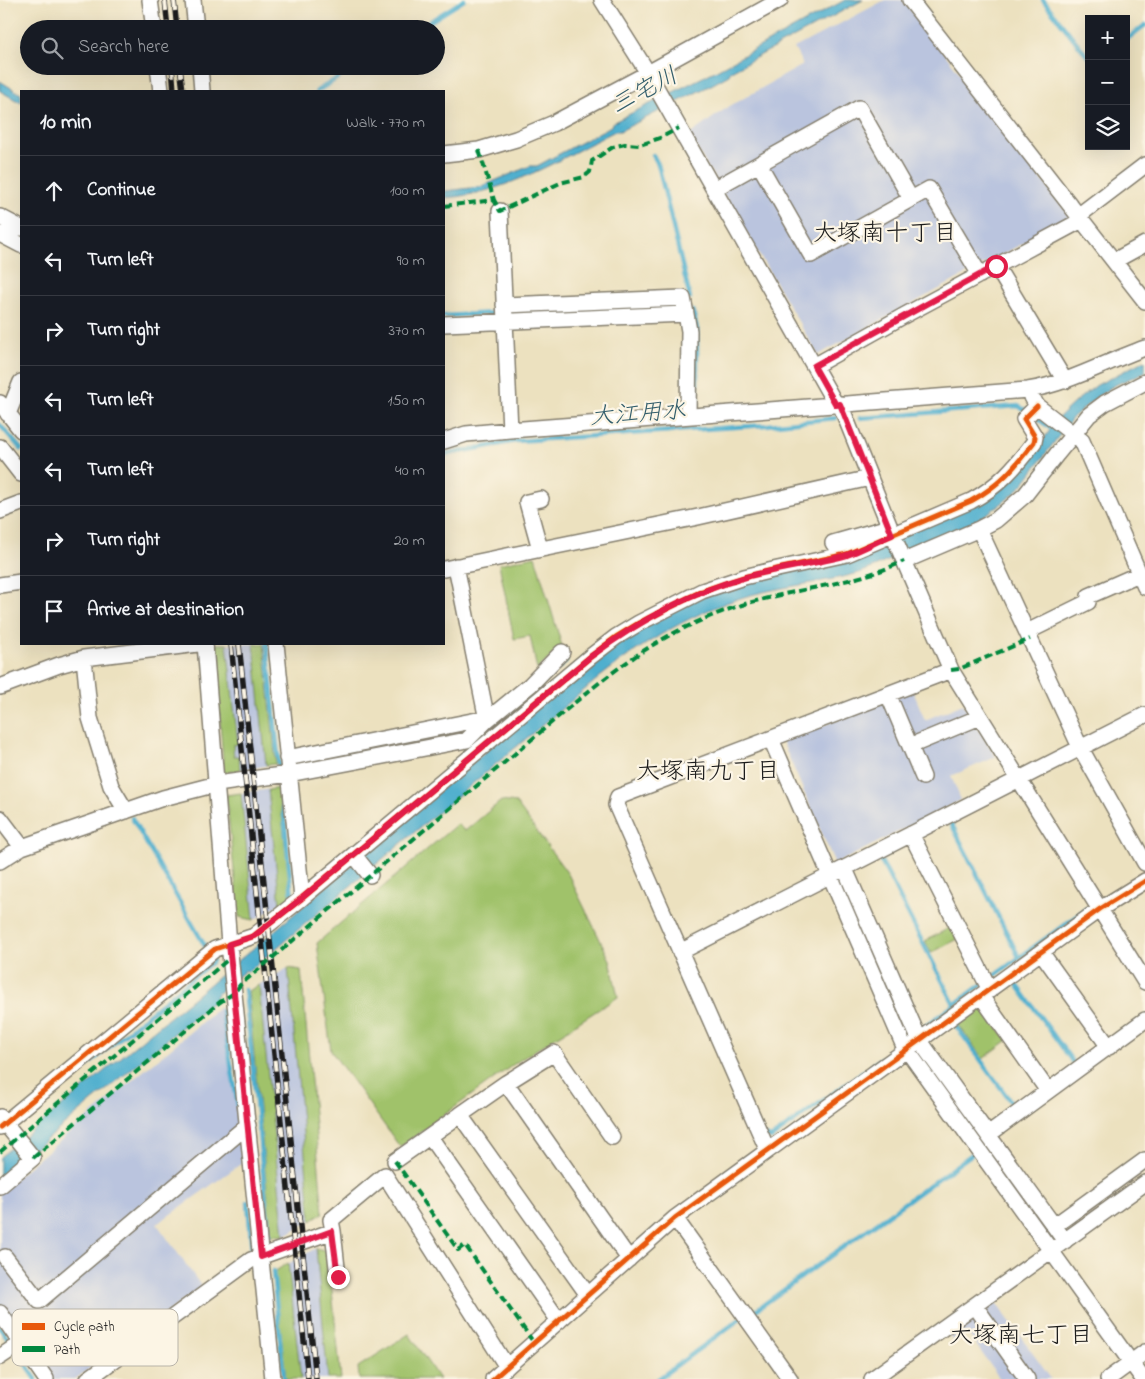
<!DOCTYPE html>
<html lang="en">
<head>
<meta charset="utf-8">
<style>
	body { margin:0; font-family:"Indie Flower","Klee One",sans-serif; background:#242831; color:#f1f3f6 }
	.controls { position:absolute; right:15px; top:15px; display:grid; overflow:hidden; border-radius:0px; box-shadow:0 5px 20px #0002 }
	.controls button { width:45px; height:45px; display:grid; place-items:center; padding:0; border:0; border-bottom:1px solid #363941; background:#171b24; color:#f1f3f6; font:25px sans-serif }
	.stop { position:absolute; width:15px; height:15px; margin:-11px; border:4px solid #e11d48; border-radius:50%; background:#fff }
	.stop.end { background:#e11d48; border-color:#fff; box-shadow:0 1px 5px #0008 }
	.list { margin:0; padding:0; list-style:none }
	h2 { display:flex; justify-content:space-between; align-items:center; height:65px; margin:0; padding:0 20px; font-size:21px }
	h2 small { font-size:16px; font-weight:400; color:#9ea1a6 }
	.list li { display:grid; grid-template-columns:32px 1fr auto; gap:15px; align-items:center; box-sizing:border-box; height:70px; padding:0 20px; border-top:1px solid #363941 }
	.list b { display:block; font-size:19px; white-space:nowrap }
	.list em { font-size:16px; font-style:normal; color:#9ea1a6 }
	.icon { flex:none; width:28px; height:28px; fill:none; stroke:currentColor; stroke-width:2; stroke-linecap:round; stroke-linejoin:round }
	.map { position:relative; flex:none; width:1145px; height:1379px; overflow:hidden }
	.search { position:absolute; background:#171b24; box-shadow:0 5px 20px #0002; left:20px; top:20px; width:425px; height:55px; display:flex; align-items:center; gap:12px; box-sizing:border-box; padding:0 18px; border-radius:28px; color:#9ea1a6; font-size:19px }
	.panel { position:absolute; background:#171b24; box-shadow:0 5px 20px #0002; left:20px; top:90px; width:425px; height:555px; border-radius:0px }
	.map>svg:first-child { display:block }
</style>
</head>
<body>
<div class="map">
<svg width="1145" height="1379" viewBox="0 0 1145 1379">
	<rect width="100%" height="100%" fill="#fcf5e5"/>
	<filter id="ink" filterUnits="userSpaceOnUse"><feTurbulence type="fractalNoise" baseFrequency=".02" numOctaves="2"/><feDisplacementMap in="SourceGraphic" scale="10" xChannelSelector="R" yChannelSelector="G"/><feConvolveMatrix kernelMatrix="1 2 1 2 8 2 1 2 1" color-interpolation-filters="sRGB"/></filter>
	<filter id="wash" filterUnits="userSpaceOnUse"><feTurbulence type="fractalNoise" baseFrequency=".0096" numOctaves="4" result="noise"/><feDisplacementMap in="SourceGraphic" scale="20" xChannelSelector="R" yChannelSelector="G"/><feGaussianBlur stdDeviation="1.12" result="paint"/><feColorMatrix in="noise" values="0 0 0 0 0 0 0 0 0 0 0 0 0 0 0 0 0 1.4 0 .05"/><feComposite in="paint" operator="in"/></filter>
	<g filter="url(#wash)">
		<rect width="100%" height="100%" fill="#ece1bf"/>
		<path fill="#bac4de" d="M885 0H903L1071 217 818 355 689 135 728 107 803 65 794 48Z
			M214 644H264L276 764 224 773Z
			M913 691 925 720 963 704 996 757 951 776 961 800 835 864 782 741Z
			M279 788 291 897 254 920 239 917 226 795Z
			M288 968 301 970 323 1213 284 1236 271 1235 248 991Z
			M220 1007 237 1111 242 1163 157 1224 202 1287 75 1379H51L0 1306V1191Z
			M316 1248 328 1251 341 1379H286L274 1272Z
			M993 1298 1051 1379H1000L967 1332 954 1342 946 1331Z"/>
		<path fill="#a0c26b" stroke="#5e6f44" d="M535 556 562 646 537 670 530 636 514 639 499 564Z
			M214 644H227L238 744 233 745 234 756H239L240 770 224 773Z
			M254 644H264L276 764 266 765Z
			M279 788 291 897 280 904 268 790Z
			M241 793 254 920 239 917 226 795Z
			M501 801 516 803 568 874 610 960 618 997 517 1062 400 1147 331 1051 317 943 457 824 465 831Z
			M951 927 958 939 931 953 925 941Z
			M288 968 301 970 323 1213 311 1221Z
			M259 985 284 1236 271 1235 248 991Z
			M978 1004 1008 1040 983 1059 955 1020Z
			M316 1248 328 1251 341 1379H328Z
			M288 1263 301 1379H286L274 1272Z
			M409 1334 439 1379H359L358 1367Z"/>
		<path fill="#50afce" stroke="#366675" d="M845 0H863L731 71 729 75 713 84 620 131H615C560 159 506 194 444 198V191L480 187 530 166H537L611 126 612 123 711 73Z
			M0 81 21 94V103L0 91Z
			M1145 360V372L1113 386 1097 397 1073 417 1027 479 1016 492 1001 504 979 519 911 550 896 560H890C880 564 869 570 859 573 822 583 783 586 747 596 693 612 645 642 601 676L249 971 248 972 246 970 215 996 216 999 0 1178V1157L267 937 607 648 701 595 892 540 1027 462 1060 416 1076 401 1097 385Z"/>
		<g fill="none" stroke-linecap="round" stroke-linejoin="round">
			<path stroke="#50afce" stroke-width="4.5" d="M1043 0 1089 58
				M418 29 464 0
				M1126 40 1145 25
				M317 91 357 66
				M653 155 658 164 690 298
				M693 311 697 329V404
				M518 313 624 309
				M444 316 493 313
				M1033 415 1054 431
				M860 418 1018 406 1027 411
				M0 425 21 449
				M444 455 516 441 767 425 836 418
				M267 644 279 766
				M546 679 566 661
				M484 733 505 715
				M342 755 465 731
				M281 783 292 897
				M132 818 206 948
				M950 821 1019 957
				M879 857 954 1004
				M842 883 865 937
				M991 978 1086 909
				M1013 979 1075 1065
				M245 989 269 1234
				M222 1011 238 1106
				M954 1023 1016 1109
				M921 1029 981 985
				M890 1052 895 1048
				M919 1054 1053 1238
				M872 1065 882 1058
				M20 1121 213 961
				M766 1136 771 1138 864 1071
				M248 1202 252 1253
				M273 1271 284 1379
				M749 1315 975 1152
				M0 1328 11 1343
				M17 1352 36 1379
				M658 1379 740 1319"/>
		</g>
	</g>
	<g filter="url(#ink)">
		<g fill="none" stroke-linecap="round" stroke-linejoin="round">
			<g stroke="#847e6e" stroke-width="18">
				<path id="minor" d="M150 0 154 29
					M193 0 196 29
					M602 0 648 73 836 405
					M910 0 1145 301
					M158 66 161 91
					M200 66 202 91
					M444 154 479 150 516 139 554 123 648 73 780 0
					M759 164 811 255 929 189 980 275
					M714 189 859 108 911 199
					M500 211 510 430
					M1078 216 1145 165
					M0 217 21 228
					M0 234 21 245
					M1114 261 1145 244
					M996 266 1065 381
					M504 305 683 298 686 314
					M444 324 686 314 689 331 688 416
					M814 366 905 315 1082 220
					M1032 397 1037 406 1082 441 1145 587
					M0 403 21 430
					M840 404 893 535 951 670 1145 982
					M8 414 21 382
					M444 441 466 434 510 430 1028 390C1070 383 1105 362 1145 348
					M0 447 21 474
					M0 511 21 503
					M979 529 1080 747 1145 863
					M833 543 889 527
					M540 549 527 502 541 499
					M904 561 979 529 996 520 1025 495 1057 454 1089 415 1105 403 1145 382
					M444 569 698 517 870 478
					M0 585 21 582
					M1027 632 1088 602 1089 596 1139 574
					M205 644 229 944 273 1379
					M276 644 302 898
					M84 658 90 718 111 786 126 811
					M0 687 59 665 84 658 198 644
					M888 694 923 777
					M487 720 530 685 562 652
					M771 739 906 1051
					M910 746 980 717
					M287 758 487 718
					M0 818 22 847
					M911 834 990 990
					M354 855 370 875
					M0 861 22 847 163 798 217 784 289 774 467 740 487 720 456 566
					M845 869 920 1041 1065 1241
					M680 952 1145 715
					M1041 952 1109 1047
					M981 996 1048 1091
					M907 1050 1143 1379
					M506 1083 629 1259
					M0 1117 33 1158 0 1186
					M0 1127 215 949 254 936 302 898 590 657 616 637 639 623 702 591 744 577 773 570 847 554 971 501C999 486 1015 467 1034 442L1035 437 1024 419 1037 406
					M988 1135 1145 1020
					M430 1137 559 1321
					M767 1149 616 805 618 797 951 670
					M395 1161 460 1115
					M675 1218 790 1379
					M1054 1226 1145 1160
					M333 1231 331 1220 385 1175 507 1367
					M5 1257 39 1301 248 1125
					M588 1295 460 1115 506 1083 554 1053 612 1137
					M975 1306 1027 1379
					M0 1313 46 1379
					M0 1357 21 1343
					M88 1379 251 1260 333 1231 338 1277
					M493 1379 675 1218 1100 909 1145 881
					M872 1379 1145 1183
					M1108 1379 1145 1352"/>
			</g>
			<use href="#minor" stroke="#fff" stroke-width="15"/>
			<g stroke="#1c1c1c" stroke-width="5.5">
				<path id="rail" d="M165 0 168 29
					M174 0 177 29
					M172 66 174 91
					M180 66 183 91
					M231 644 308 1379
					M239 644 316 1379"/>
			</g>
			<use href="#rail" stroke="#fcf5e5" stroke-width="4" stroke-dasharray="11" stroke-linecap="butt"/>
			<path stroke="#00873e" stroke-width="4" stroke-dasharray="8 4" stroke-linecap="butt" d="M479 150 494 200
				M444 206 494 200 500 211 560 183 584 177 590 172 592 161 613 147 625 144 640 145 660 138 679 128
				M951 670 959 669 1030 639
				M0 1152 231 957
				M33 1158 220 1002 234 993 240 985C328 911 417 836 505 762 557 719 614 664 674 633 704 618 736 605 768 598 815 586 859 582 904 561
				M395 1161 458 1250 465 1245 534 1343"/>
			<g stroke="#fcf5e5" stroke-width="8">
				<path id="cycleway" d="M0 1127 215 949 254 936 302 898 590 657 616 637 639 623 702 591 744 577 773 570 847 554 971 501C999 486 1015 467 1034 442L1035 437 1024 419 1037 406
					M493 1379 675 1218 1100 909 1145 881"/>
			</g>
			<use href="#cycleway" stroke="#e8590c" stroke-width="5"/>
		</g>
	</g>
	<g fill="none" stroke-linecap="round" stroke-linejoin="round" filter="url(#ink)">
		<path stroke="#e11d48" stroke-width="6" d="M338 1277 332 1231 261 1257 229 944 254 936 302 898 590 657C637 622 689 593 746 577 778 568 815 564 847 555 862 550 877 541 892 535L840 404 836 405 814 366 996 266"/>
	</g>
	<g text-anchor="middle" dominant-baseline="central" stroke-width="4.5" stroke-linejoin="round" paint-order="stroke">
		<g font-size="24" font-style="italic" fill="#335e6c" stroke="#fcf5e5">
			<text transform="translate(645 92) rotate(-28)">三宅川</text>
			<text transform="translate(638 415) rotate(-4)">大江用水</text>
		</g>
		<g font-size="24" fill="#1c1c1c" stroke="#fcf5e5">
			<text x="885" y="234">大塚南十丁目</text>
			<text x="708" y="772">大塚南九丁目</text>
			<text x="1021" y="1336">大塚南七丁目</text>
		</g>
	</g>
	<rect x="12" y="1309" width="166" height="57" rx="8" fill="#fcf5e5" stroke="#b9b4a9" stroke-width="1"/>
	<rect x="22" y="1323" width="23" height="7" fill="#e8590c"/>
	<rect x="22" y="1346" width="23" height="6" fill="#00873e"/>
	<g font-size="14" fill="#1c1c1c">
		<text x="54" y="1331">Cycle path</text>
		<text x="54" y="1354">Path</text>
	</g>
</svg>
<div class="controls">
<button>+</button>
<button>−</button>
<button><svg class="icon" aria-label="layers" viewBox="0 0 24 24"><path d="M12 4l9 5-9 5-9-5zM3 14l9 5 9-5"/></svg></button>
</div>
<div class="stop" style="left:996px;top:266px"></div>
<div class="stop end" style="left:338px;top:1277px"></div>
<div class="search"><svg class="icon" aria-label="search" viewBox="0 0 24 24"><circle cx="10" cy="10" r="6"/><path d="M15 15l6 6"/></svg>Search here</div>
<section class="panel">
<h2>10 min<small>Walk · 770 m</small></h2>
<ul class="list">
<li><svg class="icon" aria-label="ahead" viewBox="0 0 24 24"><path d="M12 20V5M6 11l6-6 6 6"/></svg><div><b>Continue</b></div><em>100 m</em></li>
<li><svg class="icon" aria-label="left" viewBox="0 0 24 24"><path d="M17 20v-9H6M10 6l-5 5 5 5"/></svg><div><b>Turn left</b></div><em>90 m</em></li>
<li><svg class="icon" aria-label="right" viewBox="0 0 24 24"><path d="M7 20v-9h11M14 6l5 5-5 5"/></svg><div><b>Turn right</b></div><em>370 m</em></li>
<li><svg class="icon" aria-label="left" viewBox="0 0 24 24"><path d="M17 20v-9H6M10 6l-5 5 5 5"/></svg><div><b>Turn left</b></div><em>150 m</em></li>
<li><svg class="icon" aria-label="left" viewBox="0 0 24 24"><path d="M17 20v-9H6M10 6l-5 5 5 5"/></svg><div><b>Turn left</b></div><em>40 m</em></li>
<li><svg class="icon" aria-label="right" viewBox="0 0 24 24"><path d="M7 20v-9h11M14 6l5 5-5 5"/></svg><div><b>Turn right</b></div><em>20 m</em></li>
<li><svg class="icon" aria-label="arrive" viewBox="0 0 24 24"><path d="M6 21V4h12l-3 4 3 4H6"/></svg><div><b>Arrive at destination</b></div></li>
</ul>
</section>
</div>
</body>
</html>
